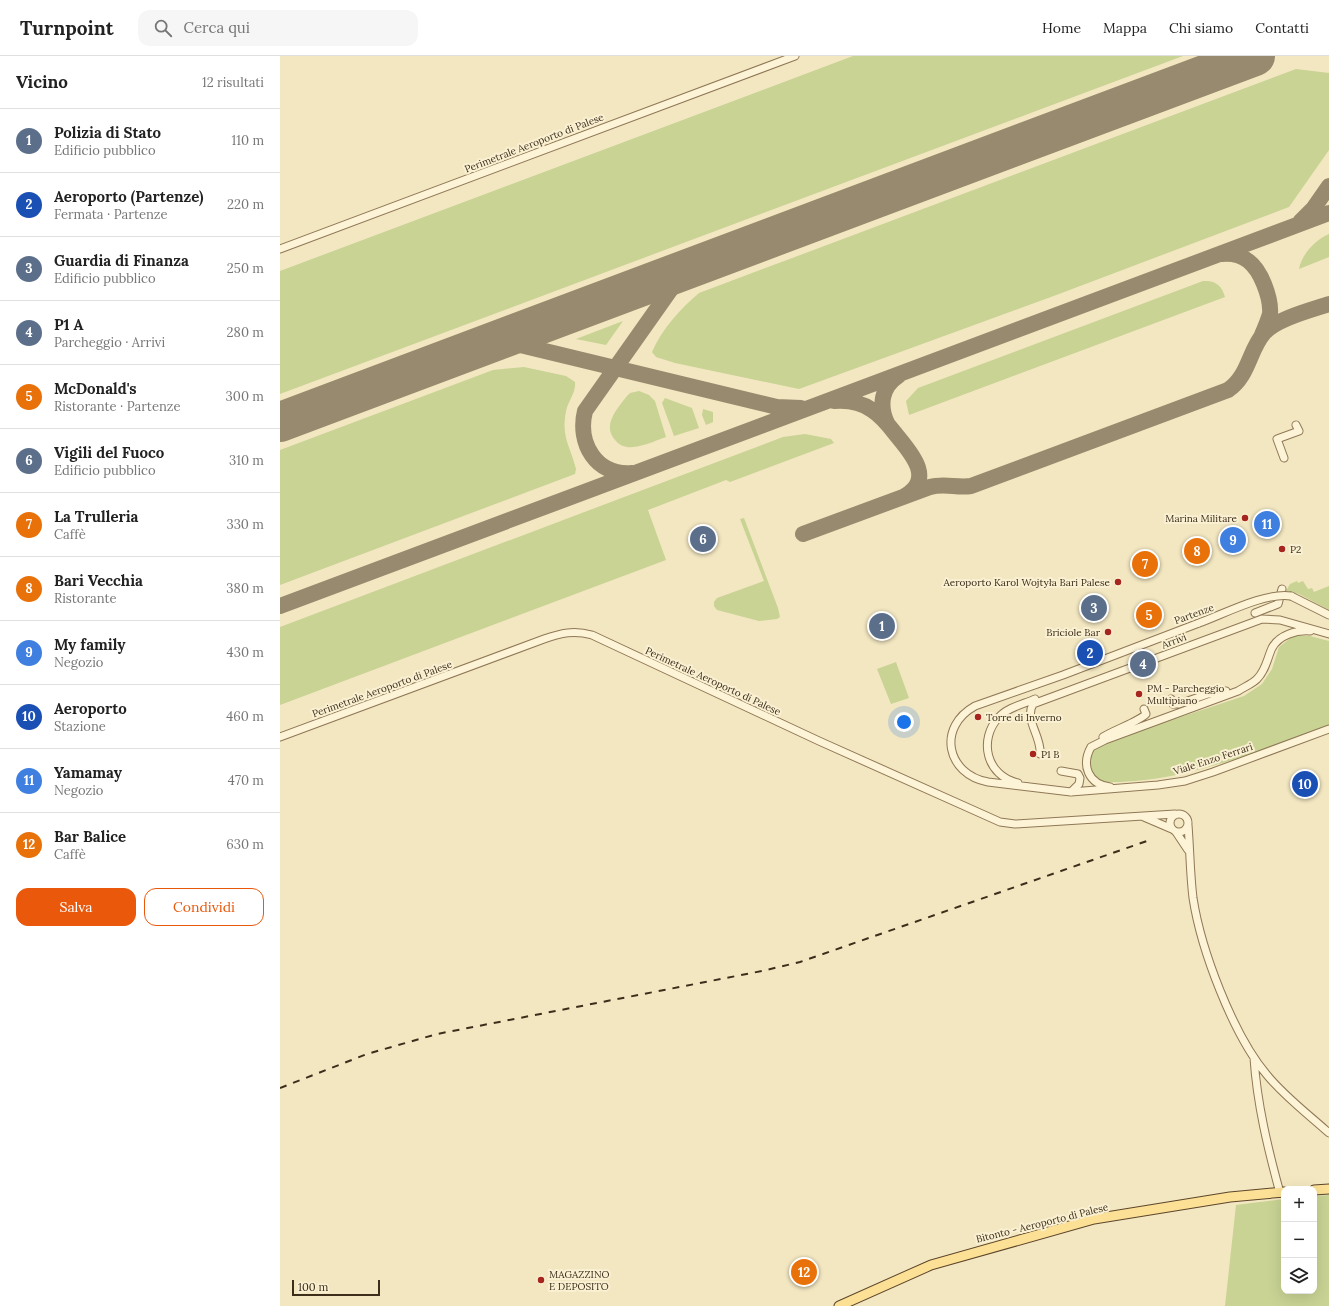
<!DOCTYPE html>
<html lang="it">
<head>
<meta charset="utf-8">
<style>
	body { margin:0; font-family:Lora,serif; background:#f6f6f6; color:#222 }
	.controls { position:absolute; right:12px; bottom:12px; display:grid; overflow:hidden; border-radius:8px; box-shadow:0 4px 16px #0002 }
	.controls button { width:36px; height:36px; display:grid; place-items:center; padding:0; border:0; border-bottom:1px solid #e0e0e0; background:#fff; color:#222; font:20px sans-serif }
	.scale { position:absolute; left:12px; bottom:10px; width:88px; box-sizing:border-box; padding-left:4px; border:2px solid #3d2e1c; border-top:0; font-size:11px; line-height:14px; white-space:nowrap; color:#3d2e1c; -webkit-text-stroke:3px #faf0d2; paint-order:stroke }
	.you { position:absolute; left:624px; top:666px; width:14px; height:14px; margin:-10px; border:3px solid #fff; border-radius:50%; background:#1a73e8; box-shadow:0 0 0 6px #1a73e833 }
	.badge { display:grid; place-items:center; width:26px; height:26px; border-radius:50%; background:#ea580c; color:#fff; font-size:13px; font-weight:700 }
	.pin { position:absolute; translate:-50% -50%; border:2px solid #fff; box-shadow:0 1px 4px #0006 }
	.list { margin:0; padding:0; list-style:none }
	h2 { display:flex; justify-content:space-between; align-items:center; height:52px; margin:0; padding:0 16px; font-size:17px }
	h2 small { font-size:13px; font-weight:400; color:#767676 }
	.list li { display:grid; grid-template-columns:26px 1fr auto; gap:12px; align-items:center; box-sizing:border-box; height:64px; padding:0 16px; border-top:1px solid #e0e0e0 }
	.list b { display:block; font-size:15px; white-space:nowrap }
	.list p { margin:0; font-size:13px; white-space:nowrap; color:#767676 }
	.list em { font-size:13px; font-style:normal; color:#767676 }
	.actions { display:flex; gap:8px; padding:12px 16px }
	.actions a { flex:1; padding:9px 0; border:1px solid #ea580c; border-radius:12px; text-align:center; font-size:14px; color:#ea580c }
	.actions .main { background:#ea580c; color:#fff }
	.icon { flex:none; width:22px; height:22px; fill:none; stroke:currentColor; stroke-width:2; stroke-linecap:round; stroke-linejoin:round }
	.map { position:relative; flex:none; width:1049px; height:1250px; overflow:hidden }
	header { display:flex; align-items:center; gap:24px; box-sizing:border-box; height:56px; padding:0 20px; background:#fff; border-bottom:1px solid #e0e0e0 }
	header strong { font-size:19px }
	nav { display:flex; gap:22px; margin-inline-start:auto; font-size:14px }
	.search { width:280px; height:36px; background:#f6f6f6; display:flex; align-items:center; gap:10px; box-sizing:border-box; padding:0 14px; border-radius:12px; color:#767676; font-size:15px }
	main { display:flex }
	aside { flex:1; background:#fff }
	.map>svg:first-child { display:block }
</style>
</head>
<body>
<header>
<strong>Turnpoint</strong>
<div class="search"><svg class="icon" aria-label="search" viewBox="0 0 24 24"><circle cx="10" cy="10" r="6"/><path d="M15 15l6 6"/></svg>Cerca qui</div>
<nav><a>Home</a><a>Mappa</a><a>Chi siamo</a><a>Contatti</a></nav>
</header>
<main>
<aside>
<h2>Vicino<small>12 risultati</small></h2>
<ul class="list">
<li><span class="badge" style="background:#5c6f8a">1</span><div><b>Polizia di Stato</b><p>Edificio pubblico</p></div><em>110 m</em></li>
<li><span class="badge" style="background:#1a4fb4">2</span><div><b>Aeroporto (Partenze)</b><p>Fermata · Partenze</p></div><em>220 m</em></li>
<li><span class="badge" style="background:#5c6f8a">3</span><div><b>Guardia di Finanza</b><p>Edificio pubblico</p></div><em>250 m</em></li>
<li><span class="badge" style="background:#5c6f8a">4</span><div><b>P1 A</b><p>Parcheggio · Arrivi</p></div><em>280 m</em></li>
<li><span class="badge" style="background:#e8710a">5</span><div><b>McDonald's</b><p>Ristorante · Partenze</p></div><em>300 m</em></li>
<li><span class="badge" style="background:#5c6f8a">6</span><div><b>Vigili del Fuoco</b><p>Edificio pubblico</p></div><em>310 m</em></li>
<li><span class="badge" style="background:#e8710a">7</span><div><b>La Trulleria</b><p>Caffè</p></div><em>330 m</em></li>
<li><span class="badge" style="background:#e8710a">8</span><div><b>Bari Vecchia</b><p>Ristorante</p></div><em>380 m</em></li>
<li><span class="badge" style="background:#3f7fe0">9</span><div><b>My family</b><p>Negozio</p></div><em>430 m</em></li>
<li><span class="badge" style="background:#1a4fb4">10</span><div><b>Aeroporto</b><p>Stazione</p></div><em>460 m</em></li>
<li><span class="badge" style="background:#3f7fe0">11</span><div><b>Yamamay</b><p>Negozio</p></div><em>470 m</em></li>
<li><span class="badge" style="background:#e8710a">12</span><div><b>Bar Balice</b><p>Caffè</p></div><em>630 m</em></li>
</ul>
<div class="actions"><a class="main">Salva</a><a>Condividi</a></div>
</aside>
<div class="map">
<svg width="1049" height="1250" viewBox="0 0 1049 1250">
	<rect width="100%" height="100%" fill="#f3e7c1"/>
	<path fill="#c8d394" d="M573 0H903L0 338V215Z
		M1016 13 1049 17V94L1009 151 779 238 519 333 395 307 376 301 372 296C382 273 400 253 419 237Z
		M1049 178V201L1019 213C1022 198 1035 184 1049 178Z
		M923 225C936 224 942 230 945 241L629 359 626 345 638 332Z
		M343 265 326 289 296 283Z
		M244 311 286 320 295 326C296 337 288 345 286 355 281 382 290 389 296 413L295 418 0 529V394L213 314Z
		M359 335 369 339 375 345 386 381C375 385 364 390 353 391 347 392 340 390 336 385 321 370 337 353 347 340L350 337Z
		M385 342 412 352 419 372 394 380 382 347Z
		M423 353 433 356V366L426 369 422 359Z
		M525 378 551 383 554 387 450 426 446 424 368 454 386 504 0 649V571L503 381Z
		M464 462 498 552 500 561 497 563 479 565 437 554 434 550V546L437 542 484 525 460 463Z
		M1017 525 1018 527 1023 525 1028 533 1032 532 1034 536 1049 530V554L1019 538 1006 535 1010 528Z
		M1013 580H1030L1049 585V669C986 692 923 719 855 725 845 725 832 728 822 725 814 723 812 716 808 710L812 694 822 687 964 640 982 628 992 613 999 591Z
		M616 606 629 642 611 648 597 613Z
		M1049 1139V1250H945L956 1149 1004 1143V1235H1034V1140Z"/>
	<g fill="none" stroke-linecap="round" stroke-linejoin="round">
		<path stroke="#988a6e" stroke-width="16" d="M1020 166 1033 153 1049 130
			M942 198C964 196 976 208 984 228 988 238 991 247 990 258 988 265 985 272 982 279
			M361 231C374 231 379 236 379 249
			M206 289 226 286 236 288 497 351 521 352
			M261 294 253 283 254 276 263 267
			M554 345C567 344 581 346 592 354 603 361 610 371 618 381 632 398 654 423 625 440
			M607 367C599 350 601 331 618 320
			M352 417C316 420 297 387 305 355L396 226 408 214 418 209
			M523 478 650 431C664 427 677 432 691 430L948 334C969 320 969 294 984 277 996 263 1031 254 1049 248
			M0 550 1049 157"/>
		<path stroke="#988a6e" stroke-width="40" d="M0 366 975 0"/>
		<g stroke="#8f7856" stroke-width="9">
			<path id="minor" d="M0 193 515 0
				M1004 402 997 383 1019 375 1016 369
				M1011 540 1049 559
				M975 557 998 548 1002 533
				M919 567 783 619 695 650C657 671 666 718 708 726L791 736 878 729 905 725 933 716 1049 673
				M891 643 893 648H899L928 638 946 635
				M0 681 264 583C281 577 294 574 312 579L539 685 720 766 735 768 895 758
				M823 681C834 674 860 665 866 658L864 653
				M760 698C762 681 744 664 753 648L982 563 1000 564 1049 578
				M781 715 798 718 800 722 799 728 791 736
				M738 727C706 720 698 683 719 661 728 651 744 648 755 643
				M830 731C808 728 801 709 811 691L825 684 958 635C964 631 972 628 977 623 986 614 987 603 992 592 999 579 1016 574 1030 575
				M890 767a9 9 0 1 1 18 0a9 9 0 1 1-18 0Z
				M864 761 892 773
				M908 769C910 794 910 817 913 842 921 894 953 979 987 1019 1005 1041 1028 1058 1049 1077
				M896 776 908 794
				M974 1002C977 1048 988 1093 1000 1137"/>
		</g>
		<g stroke="#5d452b" stroke-width="11">
			<path id="major" d="M1034 1134 1049 1133
				M559 1250 651 1209 814 1163 950 1141 1004 1136"/>
		</g>
		<use href="#minor" stroke="#fdf3d6" stroke-width="7"/>
		<use href="#major" stroke="#fbe095" stroke-width="9"/>
		<path stroke="#3d2e1c" stroke-width="2" stroke-dasharray="7 7" stroke-linecap="butt" d="M0 1032 87 998 157 978 482 915 520 906 867 785"/>
		<g stroke="#8f7856" stroke-width="9" stroke-linecap="butt">
			<path id="minor-bridge" d="M919 567C944 558 985 536 1011 540"/>
		</g>
		<use href="#minor-bridge" stroke="#fdf3d6" stroke-width="7"/>
	</g>
	<g fill="#a6251e" stroke="#faf0d2" stroke-width="1.5">
		<circle cx="965" cy="462" r="4"/>
		<circle cx="1002" cy="493" r="4"/>
		<circle cx="838" cy="526" r="4"/>
		<circle cx="828" cy="576" r="4"/>
		<circle cx="859" cy="638" r="4"/>
		<circle cx="698" cy="661" r="4"/>
		<circle cx="753" cy="698" r="4"/>
		<circle cx="261" cy="1224" r="4"/>
	</g>
	<g text-anchor="middle" dominant-baseline="central" stroke-width="4" stroke-linejoin="round" paint-order="stroke">
		<g font-size="10" fill="#3d2e1c" stroke="#faf0d2">
			<text transform="translate(254 87) rotate(-21)">Perimetrale Aeroporto di Palese</text>
			<text transform="translate(914 558) rotate(-20)">Partenze</text>
			<text transform="translate(894 585) rotate(-20)">Arrivi</text>
			<text transform="translate(433 625) rotate(25)">Perimetrale Aeroporto di Palese</text>
			<text transform="translate(102 633) rotate(-20)">Perimetrale Aeroporto di Palese</text>
			<text transform="translate(933 703) rotate(-18)">Viale Enzo Ferrari</text>
			<text transform="translate(762 1167) rotate(-14)">Bitonto - Aeroporto di Palese</text>
		</g>
		<g font-size="10" fill="#3d2e1c" stroke="#faf0d2" text-anchor="start">
			<text x="957" y="462" text-anchor="end">Marina Militare</text>
			<text x="1010" y="493">P2</text>
			<text x="830" y="526" text-anchor="end">Aeroporto Karol Wojtyła Bari Palese</text>
			<text x="820" y="576" text-anchor="end">Briciole Bar</text>
			<text x="867" y="632">PM - Parcheggio<tspan x="867" dy="12">Multipiano</tspan></text>
			<text x="706" y="661">Torre di Inverno</text>
			<text x="761" y="698">P1 B</text>
			<text x="269" y="1218">MAGAZZINO<tspan x="269" dy="12">E DEPOSITO</tspan></text>
		</g>
	</g>
</svg>
<div class="controls">
<button>+</button>
<button>−</button>
<button><svg class="icon" aria-label="layers" viewBox="0 0 24 24"><path d="M12 4l9 5-9 5-9-5zM3 14l9 5 9-5"/></svg></button>
</div>
<div class="scale">100 m</div>
<div class="you"></div>
<div class="pin badge" style="left:602px;top:570px;background:#5c6f8a">1</div>
<div class="pin badge" style="left:810px;top:597px;background:#1a4fb4">2</div>
<div class="pin badge" style="left:814px;top:552px;background:#5c6f8a">3</div>
<div class="pin badge" style="left:863px;top:608px;background:#5c6f8a">4</div>
<div class="pin badge" style="left:869px;top:559px;background:#e8710a">5</div>
<div class="pin badge" style="left:423px;top:483px;background:#5c6f8a">6</div>
<div class="pin badge" style="left:865px;top:508px;background:#e8710a">7</div>
<div class="pin badge" style="left:917px;top:495px;background:#e8710a">8</div>
<div class="pin badge" style="left:953px;top:484px;background:#3f7fe0">9</div>
<div class="pin badge" style="left:1025px;top:728px;background:#1a4fb4">10</div>
<div class="pin badge" style="left:987px;top:468px;background:#3f7fe0">11</div>
<div class="pin badge" style="left:524px;top:1216px;background:#e8710a">12</div>
</div>
</main>
</body>
</html>
